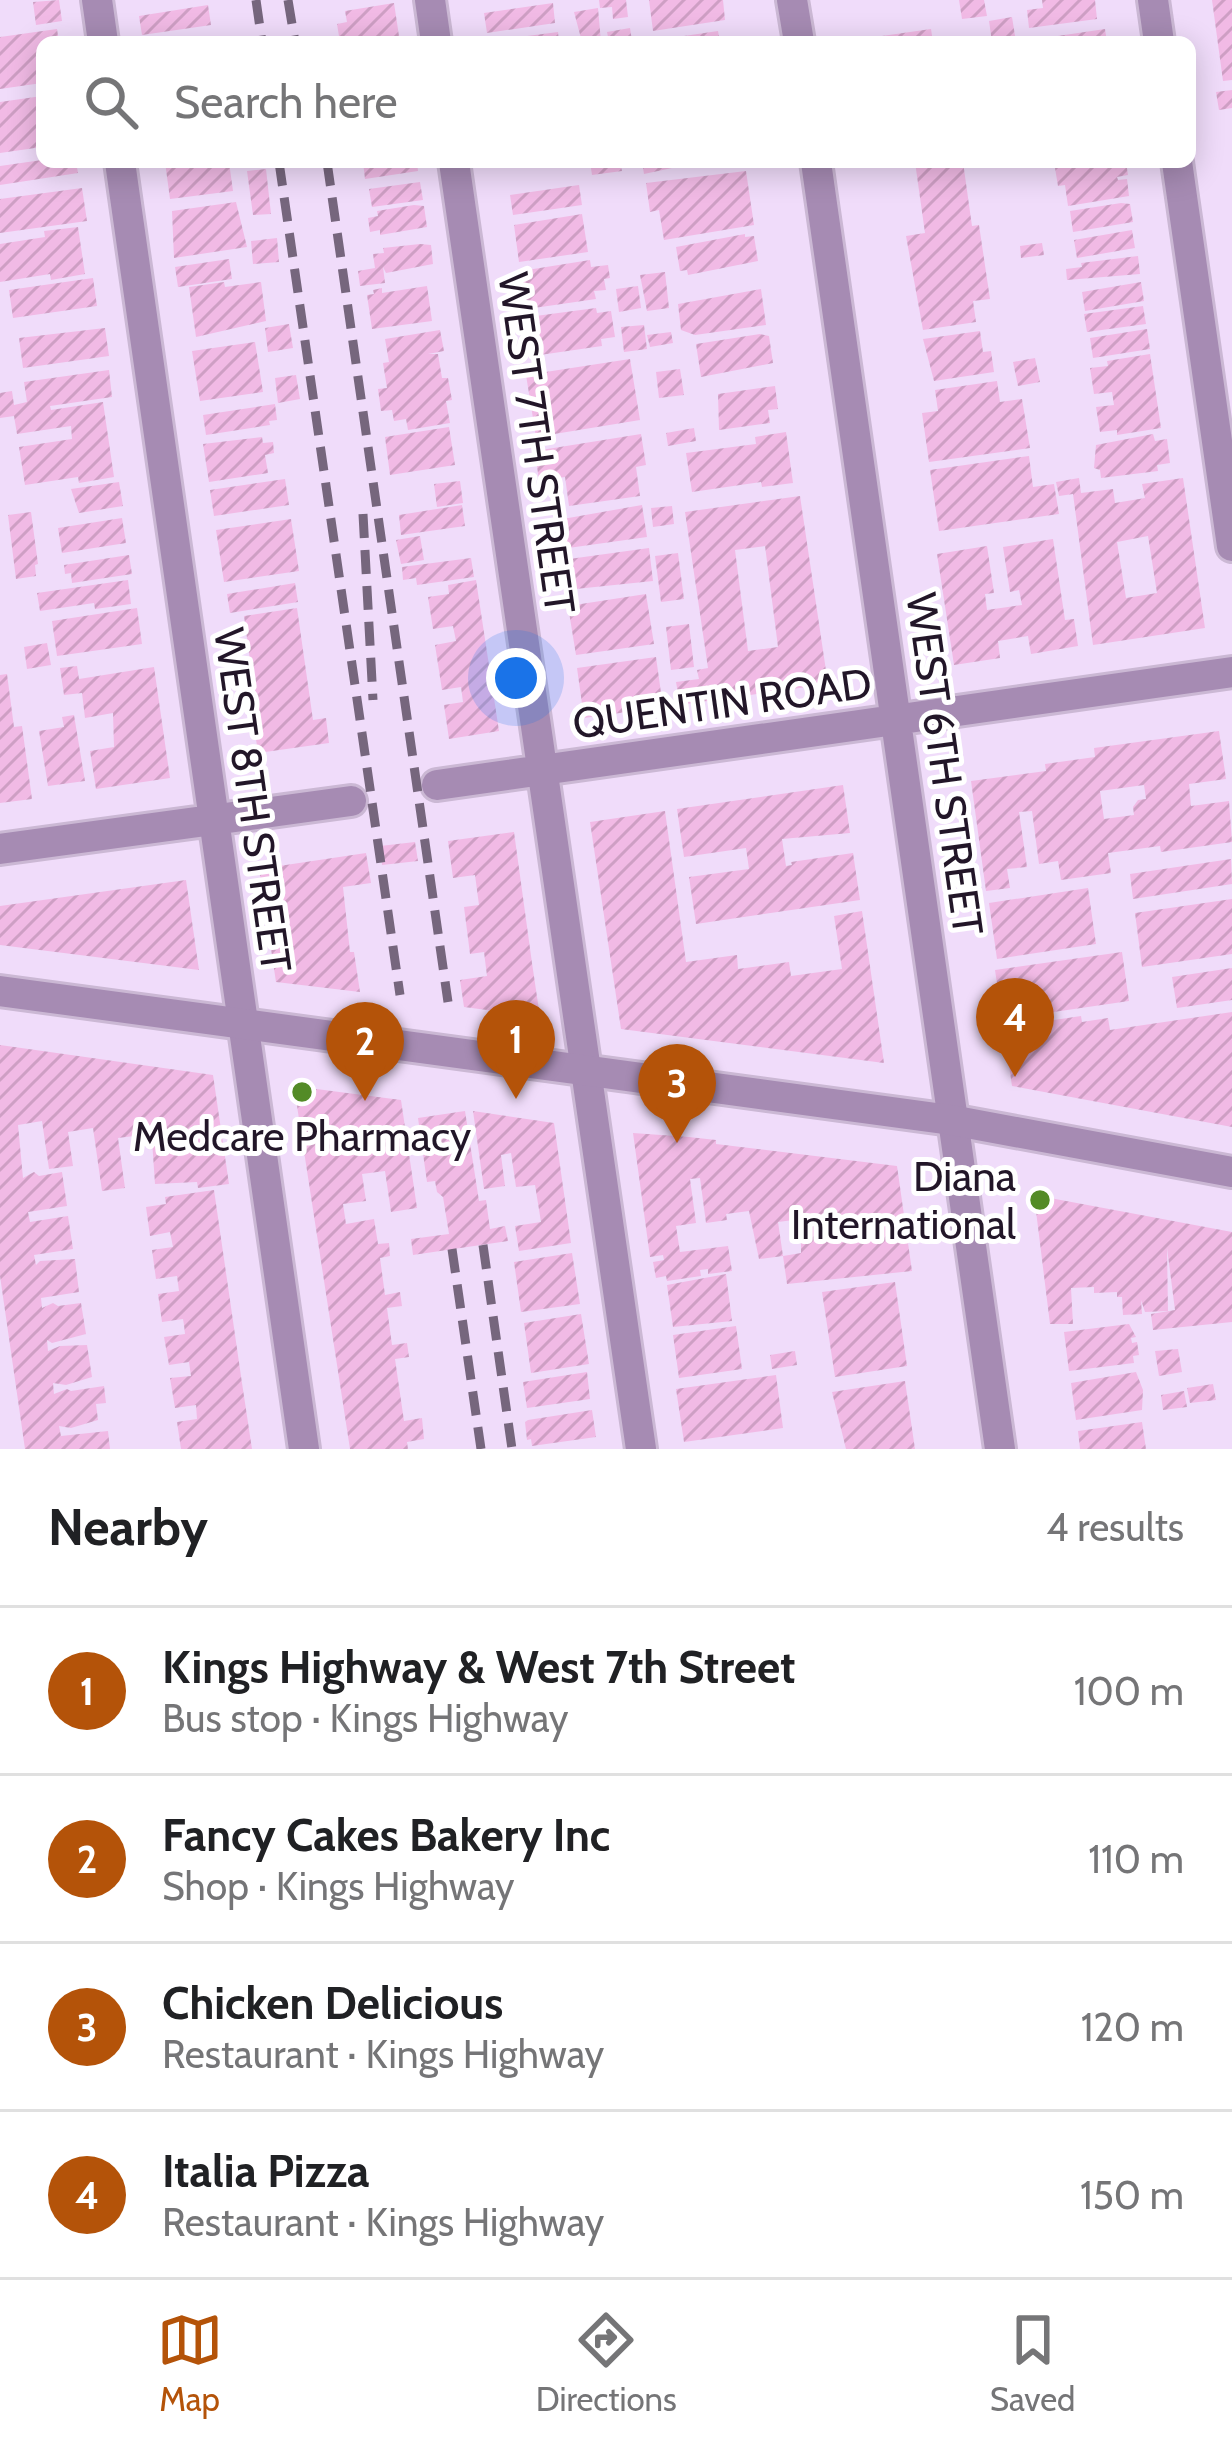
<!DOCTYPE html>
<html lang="en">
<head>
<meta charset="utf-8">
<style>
	body { margin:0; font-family:Cabin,sans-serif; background:#f6f6f6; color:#202124 }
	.you { position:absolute; left:516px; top:678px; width:42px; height:42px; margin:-30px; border:9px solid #fff; border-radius:50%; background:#1a73e8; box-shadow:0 0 0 18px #1a73e833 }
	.badge { display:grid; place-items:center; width:78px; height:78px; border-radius:50%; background:#b45309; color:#fff; font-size:39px; font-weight:700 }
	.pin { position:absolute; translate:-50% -99px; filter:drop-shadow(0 3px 6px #0008) }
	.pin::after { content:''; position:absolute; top:63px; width:42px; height:36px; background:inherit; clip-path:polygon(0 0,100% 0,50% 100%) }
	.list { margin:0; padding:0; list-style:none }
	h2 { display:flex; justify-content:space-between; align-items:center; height:156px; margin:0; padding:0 48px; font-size:51px }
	h2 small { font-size:39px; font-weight:400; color:#757577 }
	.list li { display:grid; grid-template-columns:78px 1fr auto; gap:36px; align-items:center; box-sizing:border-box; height:168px; padding:0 48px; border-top:3px solid #e0e0e0 }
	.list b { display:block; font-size:45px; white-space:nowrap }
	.list p { margin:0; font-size:39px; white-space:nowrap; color:#757577 }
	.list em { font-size:39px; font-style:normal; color:#757577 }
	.icon { flex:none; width:66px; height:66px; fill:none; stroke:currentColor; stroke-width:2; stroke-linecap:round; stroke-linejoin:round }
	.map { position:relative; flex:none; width:1232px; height:1449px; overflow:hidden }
	.search { position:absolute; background:#fff; box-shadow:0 6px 30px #0003; left:36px; right:36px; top:36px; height:132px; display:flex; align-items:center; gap:30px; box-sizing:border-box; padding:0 42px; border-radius:18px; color:#757577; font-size:45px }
	.sheet { height:828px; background:#fff }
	nav { display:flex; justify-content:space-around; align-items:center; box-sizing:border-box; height:168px; border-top:3px solid #e0e0e0; background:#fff; font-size:33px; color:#757577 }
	nav a { display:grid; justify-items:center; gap:6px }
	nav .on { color:#b45309 }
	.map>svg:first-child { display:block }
</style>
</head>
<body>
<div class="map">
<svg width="1232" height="1449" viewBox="0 0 1232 1449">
	<defs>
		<pattern id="building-hatch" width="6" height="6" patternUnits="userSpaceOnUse" patternTransform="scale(3)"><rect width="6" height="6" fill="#f1bae5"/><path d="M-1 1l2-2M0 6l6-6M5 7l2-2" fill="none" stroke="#ce9fc4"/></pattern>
	</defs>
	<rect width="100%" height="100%" fill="#f0dcfa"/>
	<path fill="url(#building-hatch)" fill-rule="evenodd" d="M59 0 62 21 36 25 33 2Z
		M599 0H626L628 17 613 19 612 7 600 8Z
		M649 0H723L725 20 653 31Z
		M959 0H984L987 16 962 19Z
		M1042 0H1095L1097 19 1029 28 1027 10 1043 8Z
		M1212 0H1232V80L1223 81Z
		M394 3 399 36 340 42 337 24 347 22 345 11Z
		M553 3 555 23 487 33 484 13Z
		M208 5 211 25 142 35 139 16Z
		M598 8 601 42H582L574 12Z
		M1012 17 1016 42H992L989 21Z
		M630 28 632 41 609 42 607 32Z
		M57 29 59 42H42V83L0 89V37Z
		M931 29 933 42H876L875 37Z
		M1105 29 1107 42H1052L1051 37Z
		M718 31 720 42H685L684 36Z
		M558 32 559 42H504V39Z
		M1232 90V108L1219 110 1216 92Z
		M42 96V147L0 153V102Z
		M42 160 76 162 78 173 0 185V166Z
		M165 162H229L233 191 170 199Z
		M363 162H417L418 171 365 179Z
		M590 162H620L622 171 592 175Z
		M642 162H686V165L644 174Z
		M915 162H963L972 226 979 225 990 299 973 301 976 322 923 330 906 236 925 233Z
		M1054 162H1126L1128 175 1117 177 1118 180 1127 179 1129 196 1068 206 1065 185 1058 186Z
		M266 169 271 214 253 215 247 171Z
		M746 171 754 225 664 240 659 210 650 212 646 183Z
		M420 182 423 200 372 207 369 189Z
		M579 185 582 205 513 215 510 195Z
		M82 188 87 221 0 233V199Z
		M236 202 247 247 174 258 172 211Z
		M1121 203 1130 204 1133 222 1073 232 1070 211Z
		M414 205 424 206 427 227 380 235V230L370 232 368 218 378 216 377 211Z
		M582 214 588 252 519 262 514 225Z
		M78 227 85 274 51 280 50 274 0 282V244L45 237 44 231Z
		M1132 230 1135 248 1077 258 1074 240Z
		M745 234V237L754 236 758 261 688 275 687 270 680 271 676 247Z
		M277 238 279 262 253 264 251 241Z
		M1042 243 1044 255 1021 258 1020 246Z
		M420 244 431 245 433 264 386 273 383 267 385 283 360 286 358 271 375 268 373 254 384 253 383 248Z
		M1138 256 1140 274 1067 280 1066 269 1082 267 1081 263Z
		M229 259 232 279 178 287 175 267Z
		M590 260 591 267 608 265 610 278 604 279 606 290 594 291 596 299 527 309 521 271Z
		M665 272 669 308 647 311 640 275Z
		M93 278 97 306 13 318 9 290Z
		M224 282 225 287 261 282 266 321 196 337 189 287Z
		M1141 282 1144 301 1085 311 1082 292Z
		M427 286 432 321 372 329 367 295 374 294 373 290 382 288V293Z
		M638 286 641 308 619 312 616 289Z
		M761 289 766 325 695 335 681 330 678 304Z
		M1143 306 1146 324 1087 332 1084 314Z
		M596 308 597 313 611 311 615 337 601 339 602 346 533 356 528 317Z
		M289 324 293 348 268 352 265 328Z
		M644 325 647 349 624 352 621 327Z
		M105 328 109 356 23 368 19 338Z
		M1147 329 1150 349 1093 358 1090 338Z
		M440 330 444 351 428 354H438L442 378H448L452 400 446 401 450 423 408 430 406 419 394 421 392 410 381 411 378 389 387 388 383 363 389 362 385 339Z
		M980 331 983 352 991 351 994 372 934 381 923 339Z
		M671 332 673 343 650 347 647 335Z
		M760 334 769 336 773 363 701 377 696 344Z
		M255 342 263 392 200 401 192 351Z
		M1150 354 1161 428 1117 435V430L1100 432 1096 407 1114 405 1112 392 1094 394 1090 368 1108 366 1107 361Z
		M1035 358 1040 382 1018 386 1013 362Z
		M630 359 640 420 536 437 526 375Z
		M680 369 684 395 659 398 656 372Z
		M109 370 112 397 50 406 51 410 103 402 114 477 79 483 78 477 25 485 19 447 72 439 71 426 17 434 14 416 0 418V393L12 391 14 405 27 402 24 382Z
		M296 375 300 399 278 403 275 378Z
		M997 381 1000 402 1022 399 1030 448 929 462 922 413 938 411 935 390Z
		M775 386 778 409 768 410 770 423 719 430 718 394Z
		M275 404 277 420 269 421 270 425 206 435 203 415Z
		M449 427 455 465 390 475 385 437Z
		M694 428 696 441 668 446 666 433Z
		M786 432 793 483 762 487 761 482 692 492 686 453 756 444 755 437Z
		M641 434 646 465 636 467 640 496 569 506 565 477 539 481 535 451Z
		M1153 434 1155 441 1167 439 1170 463 1157 465 1158 471 1101 478 1100 470 1094 468 1096 445Z
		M262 437 263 443 273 442 274 453 265 455 268 473 209 482 203 444Z
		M1029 456 1033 487 1054 484 1059 514 939 531 930 470Z
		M1079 478 1081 493 1113 489 1115 503 1145 498 1142 484 1183 478 1205 628 1093 645 1073 494 1059 496 1056 482ZM1148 536 1157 593 1126 598 1117 542Z
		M285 479 289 505 214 516 210 490Z
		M460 481 463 503 437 507 434 484Z
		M119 482 123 506 79 513 71 489Z
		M800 496 828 684 680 705 676 682 699 679 697 670 708 668 685 512ZM765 546 778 647 748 651 735 550Z
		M462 505 465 526 401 535 399 515Z
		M642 505 647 537 561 549 557 520Z
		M672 506 674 524 653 527 651 508Z
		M31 512 38 564 35 565 36 576 16 579 8 515Z
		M122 518 126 543 62 553 58 528Z
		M291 519 299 571 224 582 216 530Z
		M420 536 424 560 401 564 396 540Z
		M1053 539 1065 620 1074 619 1078 646 1031 654 1028 636 998 641 1000 658 954 665 937 554 987 546 994 593 985 594 987 610 1022 605 1019 590 1010 592 1003 547Z
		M649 548 653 581 566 590 562 560Z
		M678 553 684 599 661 602 655 556Z
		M129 555 132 574 72 583 71 573 65 574 64 565Z
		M471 558 474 577 417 585 416 578 403 580 402 567Z
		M128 580 131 604 95 609 94 603 40 611 37 593Z
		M476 580 499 731 449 739 444 705 463 702 461 687 442 690 435 645 456 641 453 626 433 629 428 597 449 594 448 585Z
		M295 583 298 602 230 613 227 594Z
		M646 594 654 644 576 655 568 606Z
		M137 608 142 644 57 656 52 621Z
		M297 608 313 720 326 718 329 743 258 753 255 732 259 727 244 616Z
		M689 624 694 667 671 670 666 627Z
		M47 643 51 665 27 669 24 647Z
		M656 657 663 707 584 718 577 668Z
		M77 666 79 679 154 667 170 778 96 789 90 751 114 747 113 713 85 718 82 693 64 695 60 668Z
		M7 674 14 727 22 726 32 799 0 803V675Z
		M74 715 85 781 48 786 39 731 64 727 62 717Z
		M1219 731 1226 779 1189 784 1191 806 1229 801 1232 842 1161 852 1160 846 1108 853 1111 873 1061 880 1058 861 1039 864 1032 811 1019 812 1027 867 1007 869 1010 888 986 891 971 781 1046 771 1045 764 1095 757 1094 748ZM1144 785 1146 799 1138 800 1133 807 1134 815 1104 819 1100 791Z
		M843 785 850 833 782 839 786 866 792 865 791 862 853 853 860 900 696 924 689 877 749 869 746 848 684 857 677 809Z
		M665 811 686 962 737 955 738 969 789 962 791 976 842 969 834 916 862 911 884 1063 621 1029 590 822Z
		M514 832 532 963 540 1017 464 1007 460 980 487 976 484 952 470 954 464 907 479 905 475 875 453 878 448 841Z
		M415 842 418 861 382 865 380 846Z
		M366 853 371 883 343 887 350 952H354L360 992 276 982 259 869Z
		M1231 859 1232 884 1133 899 1130 874Z
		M186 880 199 970 0 945V906Z
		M1088 888 1096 944 997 959 989 903Z
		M1232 899V954L1142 967 1135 913Z
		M1122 952 1129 1001 1033 1015 1034 1023 1081 1016 1082 1022 1108 1018 1110 1030 1232 1012V1127L1012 1086 995 970Z
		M1232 968V1000L1177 1008 1172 977Z
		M0 1045 213 1075 229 1184 198 1188 197 1182 155 1184 152 1140 143 1141 142 1135 118 1138 125 1188 102 1191 93 1128 68 1132 73 1166 49 1169 42 1121 18 1125 23 1178 34 1172 39 1176 62 1172 67 1206 28 1212 30 1222 68 1216 73 1249 34 1255 36 1265 40 1261 75 1259 79 1292 41 1298 42 1308 53 1303 58 1306 81 1303 86 1334 52 1343 47 1340 48 1351 60 1346 87 1345 92 1377 66 1385 53 1383 54 1394 67 1389 71 1391 104 1386 106 1403 96 1404 98 1420 71 1428 59 1426 61 1436 108 1431 110 1449H25L0 1276Z
		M301 1087 401 1100 417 1208 391 1212 385 1171 362 1174 366 1201 343 1204 346 1224 374 1219 378 1244 389 1243 390 1256 380 1258 385 1295 400 1292 402 1306 387 1308 392 1345 407 1343 409 1357 395 1359 404 1421 422 1418 424 1439 407 1442 408 1449H350L295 1093Z
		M465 1111 479 1201 486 1200 490 1229 505 1226 508 1241 413 1255 411 1239 449 1234 443 1197 437 1192 435 1181 427 1182 418 1118Z
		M473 1111 554 1123 571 1243 519 1251 515 1226 541 1222 535 1185 516 1187 511 1153 501 1155 505 1186 484 1189Z
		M633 1133 689 1137 716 1140V1144L897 1166 912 1271 787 1284 783 1256 801 1253V1219L778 1222 783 1256 759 1259 749 1211 726 1214 727 1220 706 1223 700 1178 690 1179 696 1223 676 1226 680 1252 728 1246 732 1271 708 1274V1269L700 1270 701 1276 667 1281 666 1276 656 1278 653 1262 664 1260 663 1255 650 1257Z
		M214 1190 242 1383 252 1449H181L177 1422 197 1419 196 1405 175 1408 170 1378 191 1376 189 1362 169 1365 164 1337 185 1334 184 1325 183 1319 162 1322 158 1294 179 1291 177 1276 156 1279 152 1250 173 1247 170 1232 150 1236 146 1207 166 1204 165 1197Z
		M1034 1195 1232 1232V1322L1153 1330 1151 1314 1175 1310 1167 1248 1168 1311 1145 1312 1141 1300 1142 1314 1123 1315 1122 1297H1117V1292L1094 1293V1287L1071 1288 1073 1324H1050Z
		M572 1253 580 1304 521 1312 514 1262Z
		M726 1274 732 1321 673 1327 667 1285Z
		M895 1282 907 1366 835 1377 822 1292Z
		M581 1314 589 1364 531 1373 524 1323Z
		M1129 1324 1136 1337 1131 1338 1132 1343 1137 1342 1139 1355 1133 1356 1134 1363 1069 1371 1064 1332Z
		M736 1326 742 1369 679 1378 673 1335Z
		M1178 1349 1182 1372 1159 1376 1155 1351Z
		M795 1351 797 1365 772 1369 770 1355Z
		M587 1372 590 1399 527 1408 523 1382Z
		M1136 1372 1143 1390 1142 1410 1076 1420 1071 1383Z
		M776 1375 783 1428 684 1442 676 1389Z
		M905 1381 915 1449H846L832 1392Z
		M1213 1384 1216 1400 1190 1403 1187 1388Z
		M1184 1391 1187 1407 1163 1410 1161 1395Z
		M592 1410 596 1437 532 1446 531 1439 527 1440 525 1422 528 1420Z
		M1142 1422 1146 1449H1080L1078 1431Z"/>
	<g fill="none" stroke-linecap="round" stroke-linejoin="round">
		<g stroke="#cbb8d4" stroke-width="36">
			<path id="minor" d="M97 0 103 42
				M430 0 436 42
				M792 0 799 42
				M1153 0 1159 42
				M120 162 304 1449
				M454 162 641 1449
				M816 162 1000 1449
				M1177 162 1232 546
				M437 785 1232 672
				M0 849 351 801"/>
		</g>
		<g stroke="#cbb8d4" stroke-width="36">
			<path id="tertiary" d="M0 991 951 1120 1232 1172"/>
		</g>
		<use href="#minor" stroke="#a68bb3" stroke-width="30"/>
		<use href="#tertiary" stroke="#a68bb3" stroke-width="30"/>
		<path stroke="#76667d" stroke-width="9" stroke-dasharray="24 12" stroke-linecap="butt" d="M256 0 262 42
			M288 0 295 42
			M279 162 400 995
			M327 162 448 1002
			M363 514 373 700
			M483 1245 512 1449
			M452 1249 481 1449"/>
	</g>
	<g fill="#538b26" stroke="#fff" stroke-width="4.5">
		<circle cx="302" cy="1092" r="12"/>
		<circle cx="1040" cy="1200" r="12"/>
	</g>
	<g text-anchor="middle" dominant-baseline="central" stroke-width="10" stroke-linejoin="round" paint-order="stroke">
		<g font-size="42" fill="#221628" stroke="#fff">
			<text transform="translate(537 443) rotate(82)">WEST 7TH STREET</text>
			<text transform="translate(722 703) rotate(-8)">QUENTIN ROAD</text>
			<text transform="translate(945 764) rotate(82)">WEST 6TH STREET</text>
			<text transform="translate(253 800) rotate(82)">WEST 8TH STREET</text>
		</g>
		<g font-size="42" fill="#221628" stroke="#fff">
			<text x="302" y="1136">Medcare Pharmacy</text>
			<text x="1016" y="1176" text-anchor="end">Diana<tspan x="1016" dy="48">International</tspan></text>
		</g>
	</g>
</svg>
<div class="you"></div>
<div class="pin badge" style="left:516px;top:1099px">1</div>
<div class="pin badge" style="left:365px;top:1101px">2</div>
<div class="pin badge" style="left:677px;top:1143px">3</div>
<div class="pin badge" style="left:1015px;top:1077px">4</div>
<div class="search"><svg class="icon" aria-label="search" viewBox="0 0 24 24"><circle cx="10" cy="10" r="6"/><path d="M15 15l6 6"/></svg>Search here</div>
</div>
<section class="sheet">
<h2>Nearby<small>4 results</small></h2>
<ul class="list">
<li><span class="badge">1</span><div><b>Kings Highway &amp; West 7th Street</b><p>Bus stop · Kings Highway</p></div><em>100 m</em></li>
<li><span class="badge">2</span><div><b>Fancy Cakes Bakery Inc</b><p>Shop · Kings Highway</p></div><em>110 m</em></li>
<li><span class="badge">3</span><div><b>Chicken Delicious</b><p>Restaurant · Kings Highway</p></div><em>120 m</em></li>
<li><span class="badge">4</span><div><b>Italia Pizza</b><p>Restaurant · Kings Highway</p></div><em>150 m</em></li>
</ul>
</section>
<nav>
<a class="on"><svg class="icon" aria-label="map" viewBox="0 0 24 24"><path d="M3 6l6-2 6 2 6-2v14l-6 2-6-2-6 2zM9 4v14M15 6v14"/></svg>Map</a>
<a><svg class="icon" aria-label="directions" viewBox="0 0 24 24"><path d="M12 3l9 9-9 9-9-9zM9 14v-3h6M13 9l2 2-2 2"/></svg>Directions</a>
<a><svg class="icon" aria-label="saved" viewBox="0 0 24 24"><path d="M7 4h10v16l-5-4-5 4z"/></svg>Saved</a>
</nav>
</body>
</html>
